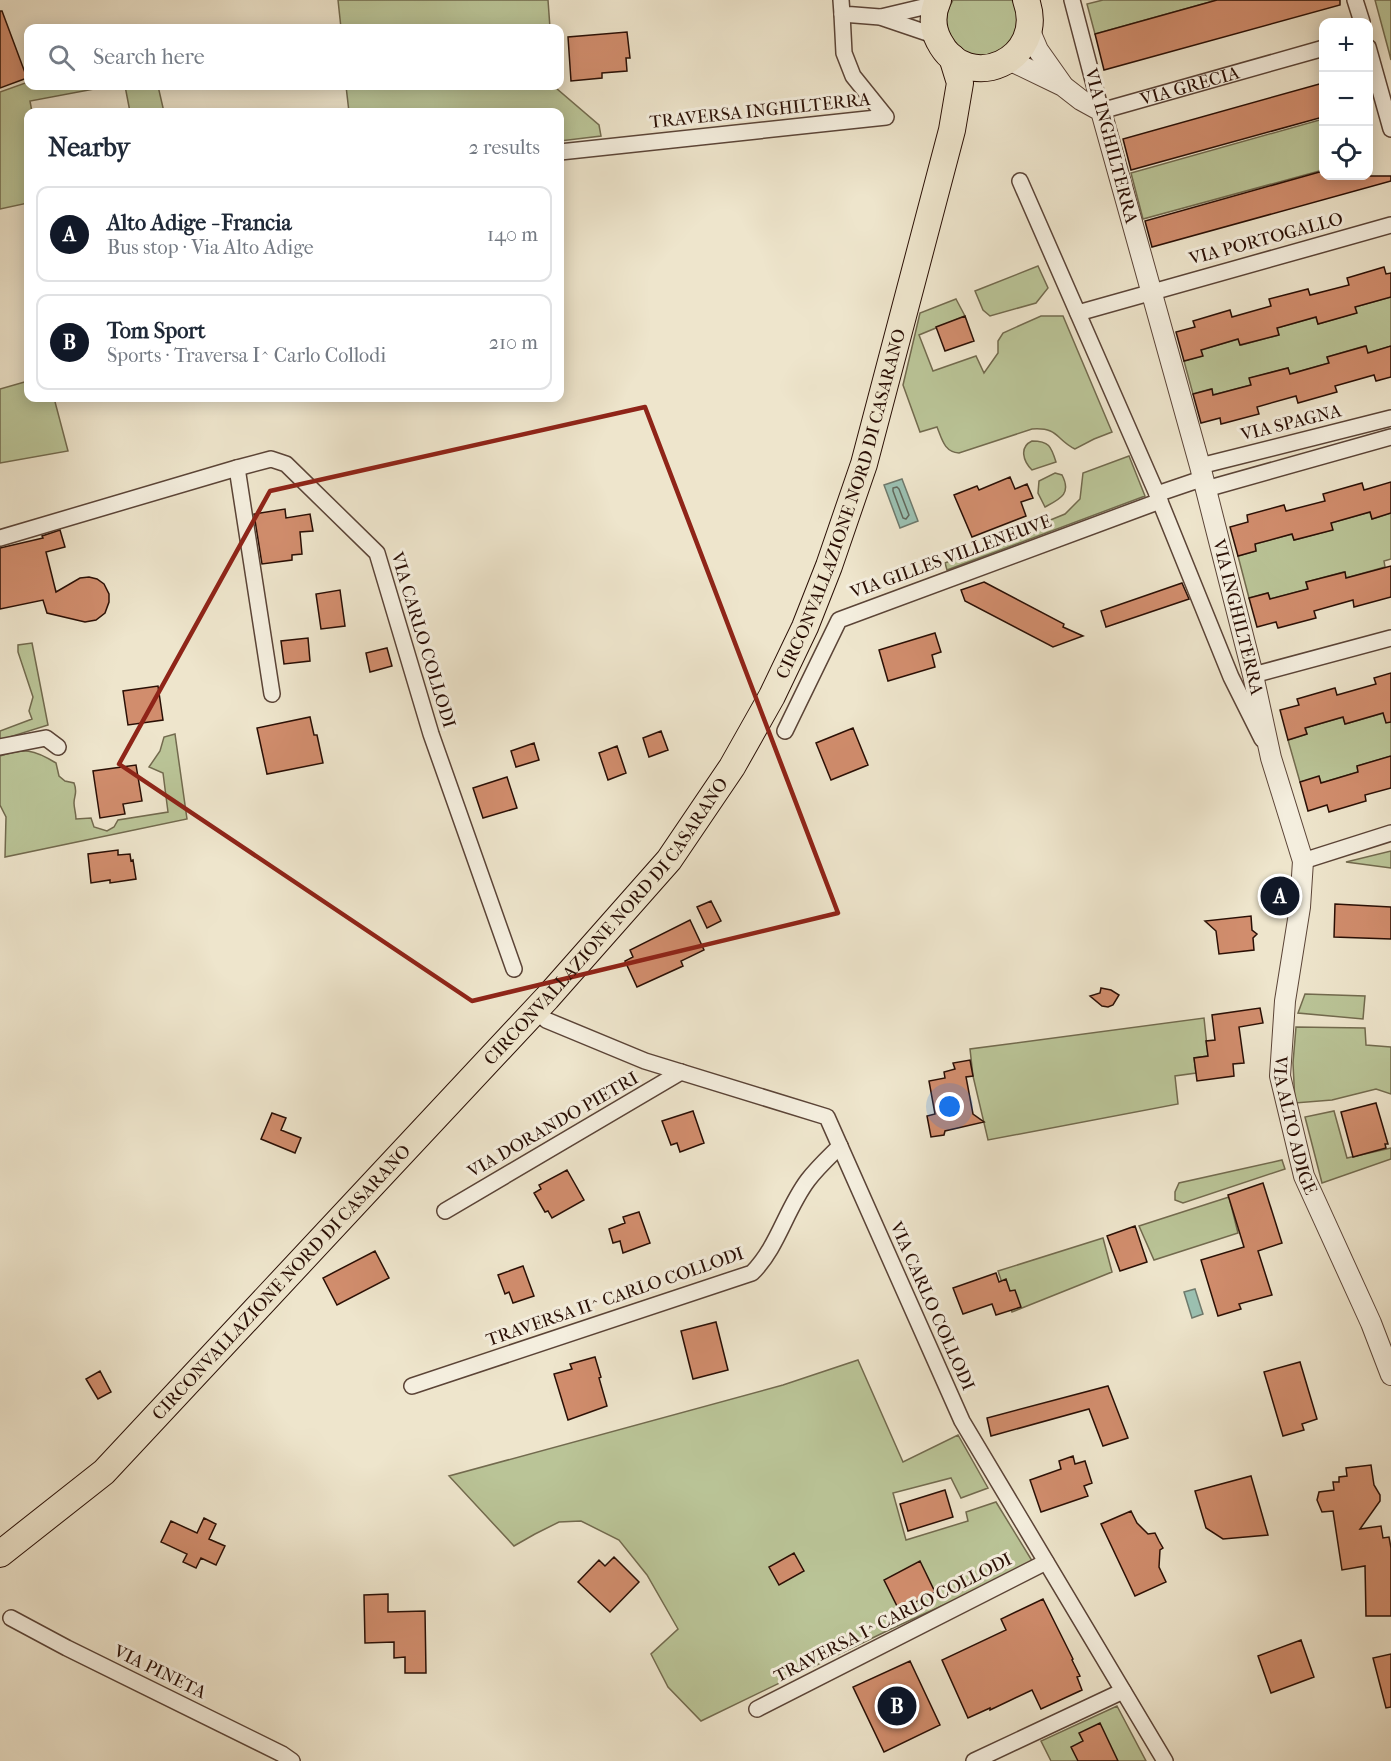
<!DOCTYPE html>
<html lang="en">
<head>
<meta charset="utf-8">
<style>
	body { margin:0; font-family:"IM FELL French Canon",serif; background:#f6f6f7; color:#1f2937 }
	.controls { position:absolute; right:18px; top:18px; display:grid; overflow:hidden; border-radius:12px; box-shadow:0 3px 15px #0003 }
	.controls button { width:54px; height:54px; display:grid; place-items:center; padding:0; border:0; border-bottom:2px solid #e0e1e3; background:#fff; color:#1f2937; font:30px sans-serif }
	.you { position:absolute; left:950px; top:1107px; width:21px; height:21px; margin:-15px; border:4px solid #fff; border-radius:50%; background:#1a73e8; box-shadow:0 0 0 9px #1a73e833 }
	.badge { display:grid; place-items:center; width:39px; height:39px; border-radius:50%; background:#111827; color:#fff; font-size:20px; font-weight:700 }
	.pin { position:absolute; translate:-50% -50%; border:3px solid #fff; box-shadow:0 2px 6px #0006 }
	.list { margin:0; padding:0; list-style:none }
	h2 { display:flex; justify-content:space-between; align-items:center; height:78px; margin:0; padding:0 24px; font-size:26px }
	h2 small { font-size:20px; font-weight:400; color:#747a83 }
	.list li { display:grid; grid-template-columns:39px 1fr auto; gap:18px; align-items:center; box-sizing:border-box; height:96px; margin:0 12px 12px; padding:0 12px; border:2px solid #e0e1e3; border-radius:12px }
	.list b { display:block; font-size:22px; white-space:nowrap }
	.list p { margin:0; font-size:20px; white-space:nowrap; color:#747a83 }
	.list em { font-size:20px; font-style:normal; color:#747a83 }
	.icon { flex:none; width:33px; height:33px; fill:none; stroke:currentColor; stroke-width:2; stroke-linecap:round; stroke-linejoin:round }
	.map { position:relative; flex:none; width:1391px; height:1761px; overflow:hidden }
	.search { position:absolute; background:#fff; box-shadow:0 3px 15px #0003; left:24px; top:24px; width:540px; height:66px; display:flex; align-items:center; gap:15px; box-sizing:border-box; padding:0 21px; border-radius:12px; color:#747a83; font-size:22px }
	.panel { position:absolute; background:#fff; box-shadow:0 3px 15px #0003; left:24px; top:108px; width:540px; height:294px; border-radius:12px }
	.map>svg:first-child { display:block }
</style>
</head>
<body>
<div class="map">
<svg width="1391" height="1761" viewBox="0 0 1391 1761">
	<rect width="100%" height="100%" fill="#eee5cc"/>
	<filter id="stains"><feTurbulence type="fractalNoise" baseFrequency=".00333" numOctaves="4"/><feColorMatrix values="0 0 0 0 .2 0 0 0 0 .09 0 0 0 0 .02 0 0 0 .5 -.17"/></filter>
	<radialGradient id="worn" r=".72"><stop offset=".6" stop-color="#630" stop-opacity="0"/><stop offset="1" stop-color="#630" stop-opacity=".3"/></radialGradient>
	<path fill="#bac497" stroke="#726a4e" stroke-width="1.5" d="M338 0H548L550 28H341Z
		M953 0H1012C1016 5 1019 20 1018 27 1017 32 1010 44 1006 47 995 56 973 60 962 50 959 48 956 43 953 39 944 27 945 13 953 0Z
		M1103 0H1217L1095 34 1087 4Z
		M1375 0H1391V60L1389 52Z
		M28 82V86H110L30 101 32 112H28V203L0 209V92Z
		M125 86H158L164 112H130Z
		M346 86H555L556 88 599 125 601 136 560 141V112H349Z
		M1323 119V170L1143 219 1131 173Z
		M1038 266 1048 288 1036 303 990 316 983 310 975 291Z
		M1391 297V346L1368 353 1365 346 1327 357 1329 363 1290 374 1288 368 1250 378 1251 385 1213 395 1211 389 1193 394 1184 361 1202 356 1201 350 1238 339 1241 345 1279 335 1277 328 1316 317 1318 324 1356 313 1355 307Z
		M956 299 965 316 919 335 933 371 976 356 984 373 998 353V341L1003 333 1041 316H1063L1112 432 1094 439 1075 449C1056 440 1059 427 1032 429L959 453C944 452 942 439 937 427L920 432 903 385 920 313Z
		M28 381V398H54L68 451 0 463V389Z
		M1032 441C1049 441 1051 446 1056 462L1032 470C1023 461 1019 447 1032 441Z
		M1129 456 1145 496 947 570 945 563 1065 514 1080 499 1083 473Z
		M1055 473 1062 475C1072 494 1060 499 1045 507L1038 493 1039 481Z
		M1370 512 1372 519 1391 513V559L1384 561 1385 567 1346 578 1344 572 1306 582 1308 589 1270 599 1268 593 1249 598 1238 556 1256 551 1255 544 1292 534 1294 540 1332 530 1331 523Z
		M32 643 48 725 0 740V731L32 719 29 711 33 697 18 652V645Z
		M1391 704V756L1357 766 1358 772 1321 783 1319 777 1300 782 1288 740 1307 734 1305 728 1343 717 1345 724 1383 713Z
		M175 734 187 819 5 857 6 817 0 805V756C25 748 33 749 56 763L59 776 65 781 74 783C78 793 74 795 74 803 74 808 76 813 76 819L91 818 94 827 107 831 114 827 118 820 168 812 163 773 149 767 160 751 164 737Z
		M1391 851V868L1346 862Z
		M1305 994 1365 996 1363 1019 1298 1013Z
		M1204 1018 1208 1056 1194 1058 1196 1073 1175 1076 1178 1104 988 1140 973 1076 970 1049Z
		M1296 1027 1365 1028 1366 1045 1391 1047V1094L1376 1089 1332 1100 1295 1103 1293 1063Z
		M1334 1111 1347 1158 1391 1148V1159L1322 1183 1305 1117Z
		M1282 1160 1285 1169 1183 1203 1175 1200V1192L1179 1183Z
		M1229 1197 1238 1233 1154 1260 1139 1226Z
		M1103 1238 1112 1272 1012 1312 998 1271Z
		M858 1360 903 1462 958 1435 988 1488 961 1498 951 1478 893 1493 906 1540 968 1521 966 1512 996 1502 1034 1564 891 1629 701 1721 668 1687 651 1654 678 1629 647 1575 619 1540 581 1521 559 1522 535 1534 514 1546 449 1476 783 1385Z
		M1117 1706 1146 1761H1051L1041 1741Z"/>
	<path fill="#9bc0b1" stroke="#6e796c" stroke-width="1.5" d="M902 479 918 521 900 528 884 485Z
		M1195 1289 1203 1314 1192 1318 1184 1292Z"/>
	<g fill="none" stroke-linecap="round" stroke-linejoin="round">
		<path stroke="#62685b" stroke-width="1.5" d="M897 487 899 489 909 515 906 519 903 518 893 491V488Z"/>
	</g>
	<path fill="#d18d6d" stroke="#2a0f05" stroke-width="1.5" d="M1217 0H1340V5L1104 70 1095 34Z
		M0 11H2L27 78 0 88Z
		M627 32 630 58H626L627 71 602 73V78L571 81 568 37Z
		M1323 83V117L1131 170 1123 139Z
		M1323 171V176H1391V181L1152 247 1145 221Z
		M1384 267 1386 274 1391 273V297L1355 307 1357 313 1318 324 1316 317 1277 328 1279 335 1240 345 1238 339 1201 350 1203 356 1184 361 1176 332 1195 327 1193 321 1230 310 1232 317 1271 306 1269 299 1308 289 1310 295 1349 285 1347 278Z
		M965 316 974 341 945 351 936 327Z
		M1366 346 1368 353 1391 346V377L1376 381 1374 375 1335 386 1337 392 1298 403 1296 396 1257 407 1259 414 1221 424 1220 418 1201 423 1193 394 1212 389 1213 395 1251 385 1249 378 1288 368 1290 374 1329 363 1327 357Z
		M1010 477 1015 489 1027 484 1033 498 1021 502 1026 516 972 537 954 495 977 486 979 490Z
		M1391 482V513L1372 519 1370 512 1331 523 1333 530 1294 540 1292 534 1255 544 1256 551 1238 556 1230 527 1248 522 1247 515 1284 505 1286 511 1325 501 1323 494 1362 483 1364 490Z
		M285 509 286 518 310 514 313 531 300 532 302 554 292 555V560L262 564 254 514Z
		M60 530 65 547 46 552 56 592 80 578 89 577 97 579 104 584 109 594V602L105 613 96 620 85 622 47 613 43 600 0 609V548L43 538 42 536Z
		M1391 566V597L1354 607 1353 600 1314 611 1316 618 1278 628 1276 622 1257 627 1249 598 1268 593 1270 599 1308 589 1306 582 1345 572 1346 578Z
		M984 582 1064 624 1063 627 1083 636 1053 647 965 601 961 590Z
		M1182 583 1189 599 1106 627 1101 611Z
		M340 590 345 626 321 629 316 594Z
		M935 633 941 652 932 655 935 667 888 681 879 650Z
		M308 638 310 661 284 664 281 641Z
		M387 648 392 666 370 672 366 653Z
		M1391 673V722L1386 723 1383 713 1345 724 1343 717 1305 728 1307 734 1288 740 1280 710 1299 705 1297 699 1335 688 1337 695 1376 684 1374 678Z
		M158 686 163 720 128 725 123 691Z
		M310 717 314 735H317L323 763 267 774 257 728Z
		M853 728 868 765 831 780 816 743Z
		M661 731 668 750 649 757 643 738Z
		M534 743 539 760 516 767 511 751Z
		M617 746 626 773 608 780 599 753Z
		M1391 756V788L1365 795 1366 801 1329 812 1327 805 1308 811 1300 782 1319 776 1321 783 1358 772 1357 766Z
		M136 765 142 801 123 804 125 814 100 818 93 771Z
		M507 777 517 808 483 818 473 788Z
		M118 850V855L130 854 131 861 133 860 136 879 110 883V880L91 883 88 854Z
		M711 901 721 921 707 928 697 907Z
		M1335 904 1391 907V939L1334 937Z
		M1251 916 1252 930 1257 934 1253 938 1254 950 1219 954 1216 931 1205 921Z
		M690 920 704 950 681 961 683 966 637 987 625 961 633 957 630 950Z
		M1101 988 1111 990 1119 995 1113 1005 1108 1007 1102 1006 1090 996 1100 993Z
		M1260 1008 1263 1023 1239 1027 1244 1063 1233 1064 1234 1076 1197 1081 1194 1058 1208 1056 1206 1041 1215 1040 1212 1015Z
		M970 1060 973 1076 966 1077 973 1114 984 1122 945 1131 944 1135 931 1137 927 1116 935 1114 929 1081 945 1078 944 1072 955 1069 953 1063Z
		M1376 1103 1388 1144H1385L1386 1148 1353 1157 1341 1112Z
		M693 1111 704 1143 680 1152 677 1143 671 1145 662 1121Z
		M272 1113 286 1118 281 1130 301 1138 295 1153 261 1139Z
		M567 1170 584 1200 552 1218 548 1211 545 1212 534 1193 541 1189 539 1185Z
		M1263 1183 1282 1243 1258 1251 1272 1295 1239 1304 1241 1309 1218 1316 1201 1260 1244 1247 1228 1195Z
		M639 1212 650 1243 623 1253 620 1241 613 1243 609 1229 625 1223 623 1217Z
		M1135 1226 1147 1262 1120 1271 1107 1236Z
		M375 1251 389 1278 337 1305 323 1278Z
		M523 1266 534 1296 513 1303 509 1292 505 1294 498 1275Z
		M996 1273 999 1282 1006 1279 1010 1291 1015 1290 1021 1307 996 1315 992 1304 963 1314 953 1288Z
		M716 1322 728 1370 693 1379 681 1331Z
		M595 1357 601 1377 599 1378 607 1406 568 1420 554 1374 572 1369 570 1364Z
		M1300 1362 1317 1419 1302 1424 1304 1430 1283 1436 1264 1372Z
		M100 1371 111 1392 98 1399 86 1379Z
		M1108 1386 1128 1438 1103 1446 1089 1409 991 1436 987 1418Z
		M1073 1456 1075 1464 1085 1461 1092 1483 1084 1486 1088 1496 1041 1512 1030 1480 1061 1469 1059 1461Z
		M1371 1465 1374 1485 1380 1495V1501L1360 1529 1381 1526 1383 1538 1389 1537 1391 1548V1616H1366L1365 1566 1342 1570 1333 1511 1322 1512 1317 1500 1319 1492 1334 1490 1333 1482H1339V1477L1347 1476 1346 1468Z
		M1251 1476 1268 1535 1223 1539 1206 1528 1195 1491Z
		M945 1490 953 1517 908 1531 900 1504Z
		M1131 1511 1137 1523 1148 1534 1155 1533 1159 1541 1163 1548 1160 1550 1159 1567 1166 1582 1135 1596 1101 1524Z
		M204 1518 216 1524 209 1539 225 1546 216 1565 201 1558 196 1568 183 1562 187 1554 161 1542 171 1521 197 1533Z
		M794 1553 804 1571 779 1585 769 1567Z
		M614 1557 639 1582 610 1612 578 1582 599 1560 605 1566Z
		M920 1561 935 1592 912 1604 911 1602 898 1608 884 1580Z
		M388 1594V1612L425 1611 426 1673H405V1657L394 1658V1642L365 1643 364 1595Z
		M1043 1599 1073 1659 1072 1660 1080 1676 1077 1677 1082 1690 1041 1709 1032 1690 990 1710V1708L968 1718 942 1660 1006 1630 1001 1619Z
		M1301 1640 1314 1677 1271 1693 1258 1656Z
		M1391 1654V1707L1386 1708 1373 1658Z
		M910 1661 940 1725 884 1752 853 1687Z
		M1100 1723 1118 1761H1078L1071 1747 1083 1741 1079 1733Z"/>
	<g fill="none" stroke-linecap="round" stroke-linejoin="round">
		<g stroke="#5b4437" stroke-width="18">
			<g id="minor">
				<path d="M841 0 842 14 880 17 936 36"/>
				<path id="s1" d="M1072 0 1101 111 1324 48"/>
				<path d="M1355 0 1362 22"/>
				<path d="M881 17 936 4"/>
				<path d="M1368 47 1391 129"/>
				<path d="M560 152 886 117 853 76 844 53 842 14"/>
				<path d="M1020 181 1157 494 1231 677 1262 739"/>
				<path d="M1078 313 1391 225"/>
				<path d="M1200 466 1391 418"/>
				<path d="M237 468 272 694"/>
				<path d="M1206 489 1391 437"/>
				<path d="M1157 494 1204 478"/>
				<path d="M0 538 237 468 271 459 286 464 377 553 431 734 514 969"/>
				<path d="M1253 675 1391 638"/>
				<path d="M785 731 839 620 1160 501"/>
				<path d="M0 747 46 738 58 747"/>
				<path d="M1303 861 1391 833"/>
				<path d="M546 1020 645 1061 827 1117 962 1421 1165 1761"/>
				<path d="M445 1211 681 1072"/>
				<path d="M412 1386 752 1273C778 1247 786 1209 808 1180 817 1168 829 1157 840 1146"/>
				<path d="M11 1618 67 1648 282 1754 292 1761"/>
				<path d="M757 1709 1046 1562"/>
				<path d="M974 1761 1123 1691"/>
			</g>
		</g>
		<g stroke="#5b4437" stroke-width="22">
			<g id="tertiary">
				<path d="M1029 29 1038 50 1062 84"/>
				<path id="s2" d="M1009 60 1063 86 1081 100 1101 111 1200 466 1253 675 1271 758 1303 861 1300 907 1285 1001 1280 1076 1304 1176 1371 1323 1391 1375"/>
			</g>
		</g>
		<g stroke="#2a0f05" stroke-width="28">
			<g id="primary">
				<path d="M938 0C932 13 932 28 939 41 967 96 1048 60 1026 0"/>
				<path id="s3" d="M0 1554 104 1472 373 1184 547 998 669 860 732 767 772 696 805 627 829 566 864 464 952 130 960 83 952 57"/>
			</g>
		</g>
		<use href="#minor" stroke="#f4eede" stroke-width="15"/>
		<use href="#tertiary" stroke="#f4eede" stroke-width="20"/>
		<use href="#primary" stroke="#eee5cc" stroke-width="26"/>
	</g>
	<path fill="none" stroke="#8f2418" stroke-width="4.5" stroke-linejoin="round" d="M645 407 838 913 472 1001 119 764 270 491Z"/>
	<g text-anchor="middle" dominant-baseline="central" stroke-width="6" stroke-linejoin="round" paint-order="stroke">
		<g font-size="18" fill="#2a0f05" stroke="#f4eede">
			<text stroke="none"><textPath href="#s1" startOffset="207">VIA GRECIA</textPath></text>
			<text transform="translate(760 111) rotate(-6)">TRAVERSA INGHILTERRA</text>
			<text transform="translate(1111 146) rotate(75)">VIA INGHILTERRA</text>
			<text transform="translate(1266 239) rotate(-15)">VIA PORTOGALLO</text>
			<text transform="translate(1291 423) rotate(-14)">VIA SPAGNA</text>
			<text stroke="none"><textPath href="#s3" startOffset="1364">CIRCONVALLAZIONE NORD DI CASARANO</textPath></text>
			<text transform="translate(951 557) rotate(-20)">VIA GILLES VILLENEUVE</text>
			<text stroke="none"><textPath href="#s2" startOffset="630">VIA INGHILTERRA</textPath></text>
			<text transform="translate(423 640) rotate(73)">VIA CARLO COLLODI</text>
			<text stroke="none"><textPath href="#s3" startOffset="878">CIRCONVALLAZIONE NORD DI CASARANO</textPath></text>
			<text transform="translate(553 1125) rotate(-30)">VIA DORANDO PIETRI</text>
			<text stroke="none"><textPath href="#s2" startOffset="1150">VIA ALTO ADIGE</textPath></text>
			<text stroke="none"><textPath href="#s3" startOffset="392">CIRCONVALLAZIONE NORD DI CASARANO</textPath></text>
			<text transform="translate(615 1297) rotate(-19)">TRAVERSA II^ CARLO COLLODI</text>
			<text transform="translate(932 1306) rotate(66)">VIA CARLO COLLODI</text>
			<text transform="translate(893 1618) rotate(-27)">TRAVERSA I^ CARLO COLLODI</text>
			<text transform="translate(160 1672) rotate(26)">VIA PINETA</text>
		</g>
	</g>
	<rect width="100%" height="100%" filter="url(#stains)"/>
	<rect width="100%" height="100%" fill="url(#worn)"/>
</svg>
<div class="controls">
<button>+</button>
<button>−</button>
<button><svg class="icon" aria-label="locate" viewBox="0 0 24 24"><circle cx="12" cy="12" r="6"/><path d="M12 2v4M12 18v4M2 12h4M18 12h4"/></svg></button>
</div>
<div class="you"></div>
<div class="pin badge" style="left:1280px;top:896px">A</div>
<div class="pin badge" style="left:897px;top:1706px">B</div>
<div class="search"><svg class="icon" aria-label="search" viewBox="0 0 24 24"><circle cx="10" cy="10" r="6"/><path d="M15 15l6 6"/></svg>Search here</div>
<section class="panel">
<h2>Nearby<small>2 results</small></h2>
<ul class="list">
<li><span class="badge">A</span><div><b>Alto Adige - Francia</b><p>Bus stop · Via Alto Adige</p></div><em>140 m</em></li>
<li><span class="badge">B</span><div><b>Tom Sport</b><p>Sports · Traversa I^ Carlo Collodi</p></div><em>210 m</em></li>
</ul>
</section>
</div>
</body>
</html>
